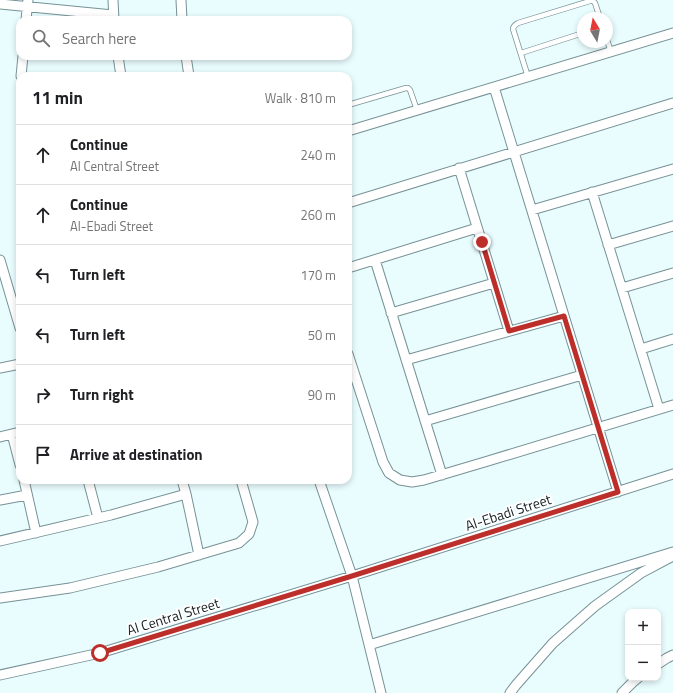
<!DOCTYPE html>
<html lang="en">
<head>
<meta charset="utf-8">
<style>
	body { margin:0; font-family:"Titillium Web",sans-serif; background:#f2f2f2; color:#202124 }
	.controls { position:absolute; right:12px; bottom:12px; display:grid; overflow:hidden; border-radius:8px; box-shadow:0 2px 6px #0003 }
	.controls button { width:36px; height:36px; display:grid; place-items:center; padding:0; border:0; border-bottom:1px solid #e0e0e0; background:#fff; color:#202124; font:20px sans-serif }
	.compass { position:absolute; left:577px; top:12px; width:36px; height:36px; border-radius:50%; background:#fff; box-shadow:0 2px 6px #0003; rotate:350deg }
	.stop { position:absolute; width:12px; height:12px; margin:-9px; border:3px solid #bc2e2a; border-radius:50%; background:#fff }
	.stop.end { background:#bc2e2a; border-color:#fff; box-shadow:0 1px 4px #0008 }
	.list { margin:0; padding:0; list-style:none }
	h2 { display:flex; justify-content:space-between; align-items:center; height:52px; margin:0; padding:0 16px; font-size:17px }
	h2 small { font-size:13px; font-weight:400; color:#757577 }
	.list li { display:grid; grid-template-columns:26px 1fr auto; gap:12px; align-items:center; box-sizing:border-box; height:60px; padding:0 16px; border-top:1px solid #e0e0e0 }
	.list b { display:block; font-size:15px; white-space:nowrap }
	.list p { margin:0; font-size:13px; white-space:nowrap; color:#757577 }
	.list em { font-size:13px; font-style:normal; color:#757577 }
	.icon { flex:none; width:22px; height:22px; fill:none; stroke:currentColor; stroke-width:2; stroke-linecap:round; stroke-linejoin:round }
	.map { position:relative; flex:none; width:673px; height:693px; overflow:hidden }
	.search { position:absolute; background:#fff; box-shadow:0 2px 6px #0003; left:16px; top:16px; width:336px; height:44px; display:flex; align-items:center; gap:10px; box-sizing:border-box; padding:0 14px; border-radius:12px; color:#757577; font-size:15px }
	.panel { position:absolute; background:#fff; box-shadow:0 2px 6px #0003; left:16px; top:72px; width:336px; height:412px; border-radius:12px }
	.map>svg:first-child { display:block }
</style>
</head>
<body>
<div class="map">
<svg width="673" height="693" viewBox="0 0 673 693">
	<rect width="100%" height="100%" fill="#e9fcfe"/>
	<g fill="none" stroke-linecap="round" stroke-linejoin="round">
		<g stroke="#769296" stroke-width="6">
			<path id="service" d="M607 40 611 52
				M521 53 583 33
				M528 77 513 29C513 26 515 25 518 23L590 1H593L595 3 600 18
				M348 105 406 88H408L410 90 417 110"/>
		</g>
		<g stroke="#769296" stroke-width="11">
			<path id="minor" d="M113 0 114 20
				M181 0 182 20
				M0 4 113 15
				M26 20 28 0
				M118 56 121 76
				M186 56 189 76
				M21 76 23 56
				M494 87 618 492
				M348 131 673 33
				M459 168 509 331
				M592 192 659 409
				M348 203 673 103
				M532 210 673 169
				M608 245 673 226
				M0 260 20 328
				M375 260 442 475
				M348 268 477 228
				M622 288 673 273
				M391 313 494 283
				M641 349 673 339
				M348 354 383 462 389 473 400 480 412 482 424 480 488 461 673 405
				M406 360 564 316
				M0 368 20 364
				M425 421 582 375
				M12 434 20 465
				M0 437 20 432
				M24 480 36 533
				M88 480 98 518
				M182 480 186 494 199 555
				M319 480 352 576 381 693
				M0 500 27 495
				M0 541 111 515 186 494
				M0 598 70 588 158 567 239 543 249 534 253 522 241 480
				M369 645 673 552
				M658 664 667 658 673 655
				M0 675 100 653 352 576 673 474
				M510 693 516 685 553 643 595 606 641 573 673 556
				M622 693 633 682 638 678"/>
		</g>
		<use href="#service" stroke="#fff" stroke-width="4.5"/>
		<use href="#minor" stroke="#fff" stroke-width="9"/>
	</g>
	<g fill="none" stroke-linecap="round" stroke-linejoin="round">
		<path stroke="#bc2e2a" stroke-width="5" d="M100 653 352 576 618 492 564 316 509 331 482 242"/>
	</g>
	<g text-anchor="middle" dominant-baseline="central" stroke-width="4" stroke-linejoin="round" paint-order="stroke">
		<g font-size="14" fill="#141f21" stroke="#fff">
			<text transform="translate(508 512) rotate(-18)">Al-Ebadi Street</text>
			<text transform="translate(173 616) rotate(-17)">Al Central Street</text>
		</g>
	</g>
</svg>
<div class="controls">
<button>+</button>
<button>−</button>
</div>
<svg class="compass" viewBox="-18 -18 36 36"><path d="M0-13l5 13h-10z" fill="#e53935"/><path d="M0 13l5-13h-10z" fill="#757577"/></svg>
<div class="stop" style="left:100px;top:653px"></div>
<div class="stop end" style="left:482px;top:242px"></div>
<div class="search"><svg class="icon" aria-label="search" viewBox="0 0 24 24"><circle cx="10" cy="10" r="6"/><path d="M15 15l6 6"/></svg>Search here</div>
<section class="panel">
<h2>11 min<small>Walk · 810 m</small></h2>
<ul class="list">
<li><svg class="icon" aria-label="ahead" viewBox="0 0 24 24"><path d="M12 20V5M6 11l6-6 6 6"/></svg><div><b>Continue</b><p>Al Central Street</p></div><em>240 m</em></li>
<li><svg class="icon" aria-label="ahead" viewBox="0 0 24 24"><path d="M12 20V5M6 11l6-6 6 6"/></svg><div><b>Continue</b><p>Al-Ebadi Street</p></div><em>260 m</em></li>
<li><svg class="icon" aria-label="left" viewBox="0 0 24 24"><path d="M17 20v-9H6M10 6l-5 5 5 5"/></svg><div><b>Turn left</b></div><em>170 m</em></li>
<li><svg class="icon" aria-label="left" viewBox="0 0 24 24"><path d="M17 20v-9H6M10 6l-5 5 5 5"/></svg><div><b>Turn left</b></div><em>50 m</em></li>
<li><svg class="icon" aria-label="right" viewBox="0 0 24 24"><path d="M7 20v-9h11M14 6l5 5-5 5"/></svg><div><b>Turn right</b></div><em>90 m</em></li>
<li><svg class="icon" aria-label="arrive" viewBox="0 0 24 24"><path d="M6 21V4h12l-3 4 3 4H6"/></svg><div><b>Arrive at destination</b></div></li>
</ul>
</section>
</div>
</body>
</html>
